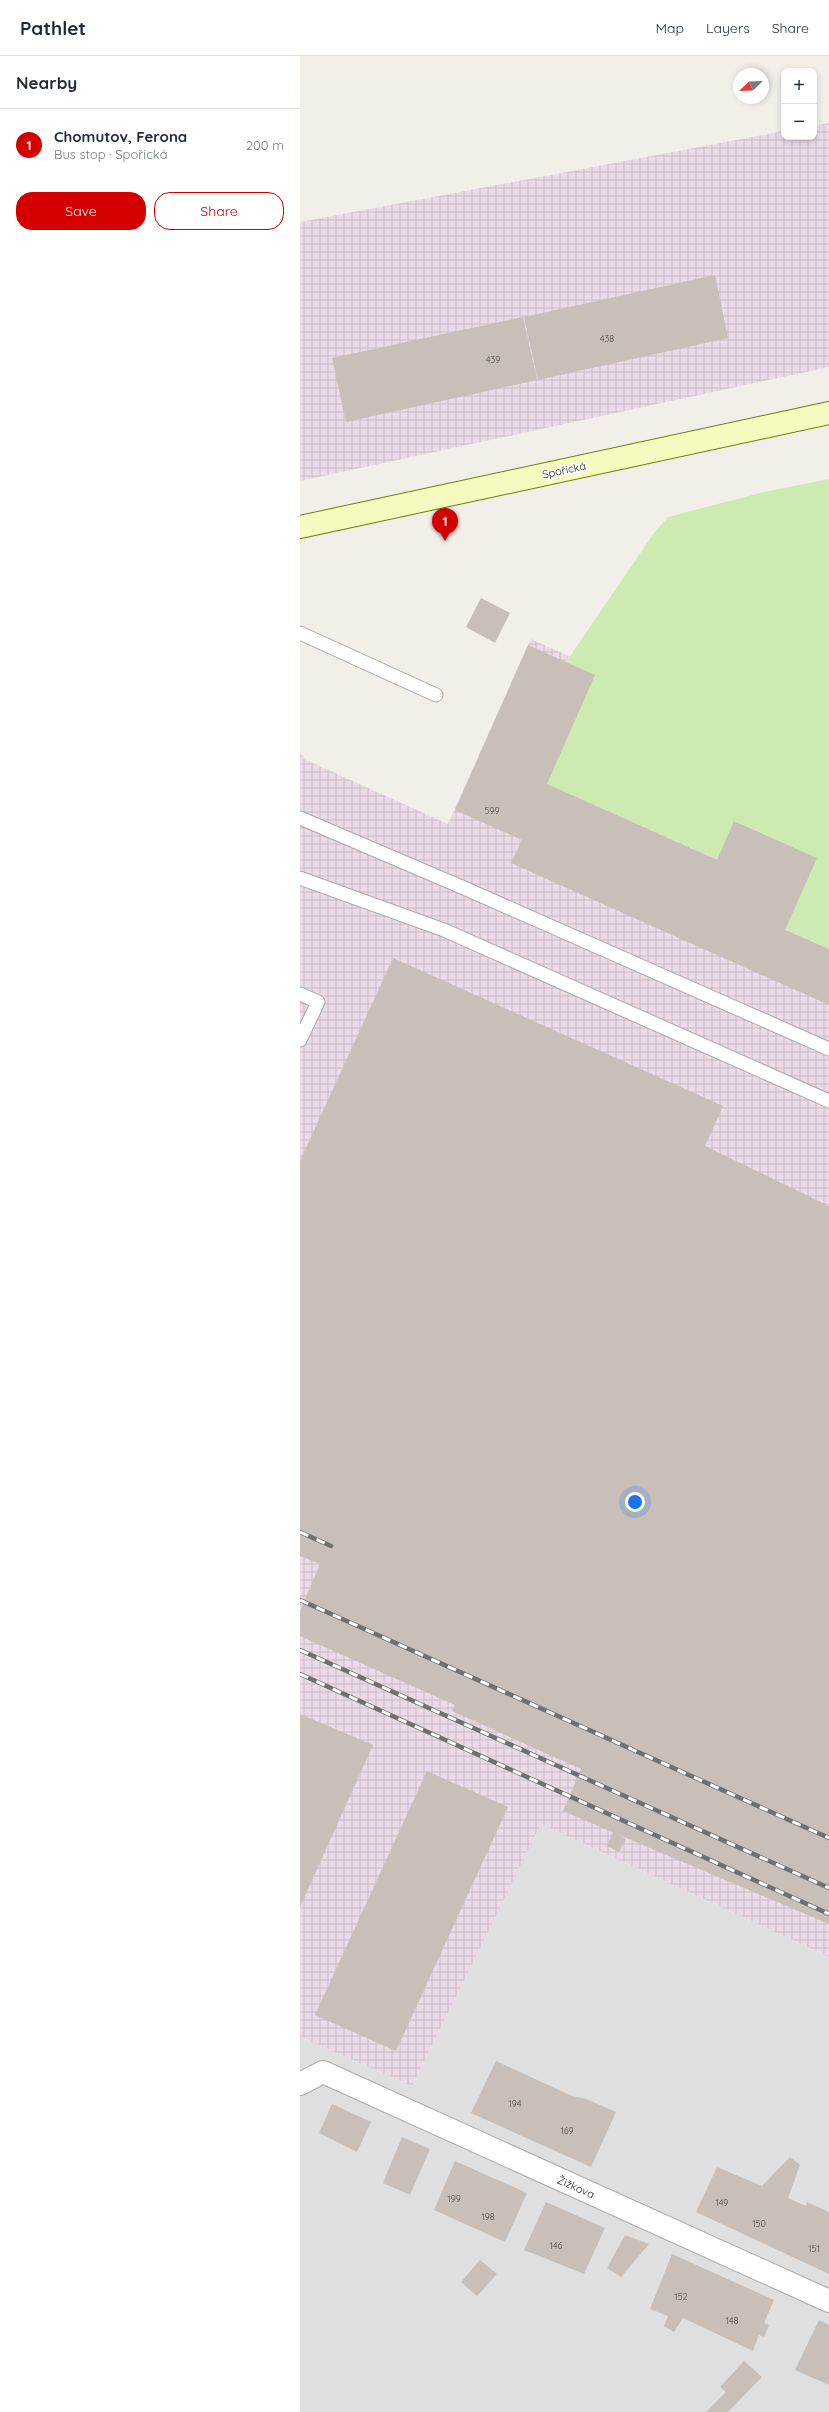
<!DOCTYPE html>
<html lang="en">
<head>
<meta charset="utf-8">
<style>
	body { margin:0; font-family:Quicksand,sans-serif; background:#f6f6f7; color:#1f2937 }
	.controls { position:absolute; right:12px; top:12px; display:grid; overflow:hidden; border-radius:8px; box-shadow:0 2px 6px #0003 }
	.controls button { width:36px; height:36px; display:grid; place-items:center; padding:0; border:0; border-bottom:1px solid #e0e1e3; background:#fff; color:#1f2937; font:20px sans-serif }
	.compass { position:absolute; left:433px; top:12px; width:36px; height:36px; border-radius:50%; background:#fff; box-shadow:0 2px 6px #0003; rotate:247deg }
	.you { position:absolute; left:335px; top:1446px; width:14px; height:14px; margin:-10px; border:3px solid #fff; border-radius:50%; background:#1a73e8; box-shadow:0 0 0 6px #1a73e833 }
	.badge { display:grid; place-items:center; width:26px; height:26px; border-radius:50%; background:#d40000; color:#fff; font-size:13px; font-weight:700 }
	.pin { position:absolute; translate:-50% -33px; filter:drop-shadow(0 1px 2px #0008) }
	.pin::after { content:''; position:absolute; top:21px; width:14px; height:12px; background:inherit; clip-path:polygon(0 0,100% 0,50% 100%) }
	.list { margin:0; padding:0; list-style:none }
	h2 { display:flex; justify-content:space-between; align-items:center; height:52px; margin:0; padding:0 16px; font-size:17px }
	h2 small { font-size:13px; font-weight:400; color:#747a83 }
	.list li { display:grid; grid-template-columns:26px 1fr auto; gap:12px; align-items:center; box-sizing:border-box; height:72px; padding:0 16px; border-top:1px solid #e0e1e3 }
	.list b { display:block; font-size:15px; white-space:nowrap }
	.list p { margin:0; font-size:13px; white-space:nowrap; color:#747a83 }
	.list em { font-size:13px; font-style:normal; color:#747a83 }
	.actions { display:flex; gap:8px; padding:12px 16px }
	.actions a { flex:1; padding:9px 0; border:1px solid #d40000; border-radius:16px; text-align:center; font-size:14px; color:#d40000 }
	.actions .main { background:#d40000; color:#fff }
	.map { position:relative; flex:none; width:529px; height:2356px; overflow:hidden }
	header { display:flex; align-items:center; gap:24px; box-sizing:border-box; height:56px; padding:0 20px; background:#fff; border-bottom:1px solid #e0e1e3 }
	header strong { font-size:19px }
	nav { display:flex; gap:22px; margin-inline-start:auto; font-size:14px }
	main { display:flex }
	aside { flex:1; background:#fff }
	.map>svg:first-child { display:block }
</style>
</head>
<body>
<header>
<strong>Pathlet</strong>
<nav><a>Map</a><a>Layers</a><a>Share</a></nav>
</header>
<main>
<aside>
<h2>Nearby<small></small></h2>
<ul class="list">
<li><span class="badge">1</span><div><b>Chomutov, Ferona</b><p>Bus stop · Spořická</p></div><em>200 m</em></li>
</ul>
<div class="actions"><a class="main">Save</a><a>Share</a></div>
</aside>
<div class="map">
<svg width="529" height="2356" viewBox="0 0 529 2356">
	<defs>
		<pattern id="industrial-grid" width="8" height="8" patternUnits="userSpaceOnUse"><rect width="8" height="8" fill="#ebdbe8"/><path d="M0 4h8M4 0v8" fill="none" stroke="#c9bcc7"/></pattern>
	</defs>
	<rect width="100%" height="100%" fill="#f2efe9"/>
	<path fill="#e0dfdf" d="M241 1768 529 1901V2356H0V1981L112 2030Z"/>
	<path fill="url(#industrial-grid)" d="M529 67V311L0 425V166L484 75V81H514V70Z
		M231 583 269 600 266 606 295 619 423 800 438 767 517 802 488 874 529 893V1901L241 1768 112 2030 0 1981V697L4 703 148 768Z"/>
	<path fill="#cdebb0" d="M529 423V893L485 873 517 802 435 765 417 803 247 728 295 619 266 606 354 477 368 461 464 436Z"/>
	<path fill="#c7bfb8" d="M415 219 428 282 238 324 224 261Z
		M223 261 237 324 46 366 32 302Z
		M181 542 210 557 195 587 166 571Z
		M228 589 295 619 247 728 417 804 434 765 517 802 485 874 529 893V949L211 807 222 784 155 754Z
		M93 902 423 1050 405 1090 529 1150V1868L263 1755 281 1713 152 1655 155 1649 0 1580V1555L20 1508 0 1500V1105Z
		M0 1658 73 1689 0 1851Z
		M127 1715 208 1751 96 1995 15 1959Z
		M313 1776 326 1783 319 1796 307 1790Z
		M196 2005 272 2040 286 2043 316 2056 291 2111 171 2057Z
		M32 2048 71 2066 57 2096 19 2077Z
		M102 2081 130 2093 110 2139 83 2127Z
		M490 2101 500 2109 488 2142 506 2150 507 2146 529 2156V2218L396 2156 417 2111 462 2130Z
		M155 2105 227 2137 205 2186 134 2154Z
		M246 2146 305 2172 284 2218 224 2194Z
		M325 2179 349 2188 321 2221 307 2212Z
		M372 2198 474 2244 464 2267 469 2269 464 2281 459 2279 453 2295 383 2262 374 2276 364 2270 368 2260 350 2253Z
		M180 2204 197 2218 177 2240 161 2226Z
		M519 2264 529 2269V2329L495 2314Z
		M444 2305 462 2321 428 2356H406L426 2336 420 2331Z"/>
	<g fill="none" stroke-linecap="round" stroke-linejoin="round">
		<g stroke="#a9a9a9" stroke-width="15">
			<path id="lane" d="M0 577 136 639
				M0 762 164 832 529 993
				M0 822 144 874 529 1045
				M0 938 18 946 0 984"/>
		</g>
		<g stroke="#a9a9a9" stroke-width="24">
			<path id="street" d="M0 2028 23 2016 529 2245"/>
		</g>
		<g stroke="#707d05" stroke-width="24">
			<path id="secondary" d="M0 471 529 357"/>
		</g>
		<use href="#lane" stroke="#fff" stroke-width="13"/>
		<use href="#street" stroke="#fff" stroke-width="22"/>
		<use href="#secondary" stroke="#f7fabf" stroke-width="22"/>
		<g stroke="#707070" stroke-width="4.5">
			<path id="rail" d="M0 1476 31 1490
				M0 1544 529 1782
				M0 1594 529 1832
				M0 1618 529 1858"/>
		</g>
		<use href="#rail" stroke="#fff" stroke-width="3" stroke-dasharray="9" stroke-linecap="butt"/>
	</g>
	<g text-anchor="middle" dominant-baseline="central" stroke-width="3.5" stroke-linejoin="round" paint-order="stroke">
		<g font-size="9" fill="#4b4948">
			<text x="307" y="282">438</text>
			<text x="193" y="303">439</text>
			<text x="192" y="754">599</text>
			<text x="215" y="2047">194</text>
			<text x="267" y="2074">169</text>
			<text x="154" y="2142">199</text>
			<text x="422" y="2146">149</text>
			<text x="188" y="2160">198</text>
			<text x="459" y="2167">150</text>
			<text x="256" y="2189">146</text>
			<text x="514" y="2192">151</text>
			<text x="381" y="2240">152</text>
			<text x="432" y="2264">148</text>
		</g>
		<g font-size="11" fill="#222" stroke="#fff">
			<text transform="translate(264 414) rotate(-12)">Spořická</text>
			<text transform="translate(276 2131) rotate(24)">Žižkova</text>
		</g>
	</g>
</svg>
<div class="controls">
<button>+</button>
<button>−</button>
</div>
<svg class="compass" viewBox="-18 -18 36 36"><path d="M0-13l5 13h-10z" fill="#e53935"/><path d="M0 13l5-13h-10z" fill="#747a83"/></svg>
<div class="you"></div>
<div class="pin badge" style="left:145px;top:485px">1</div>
</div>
</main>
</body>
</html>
